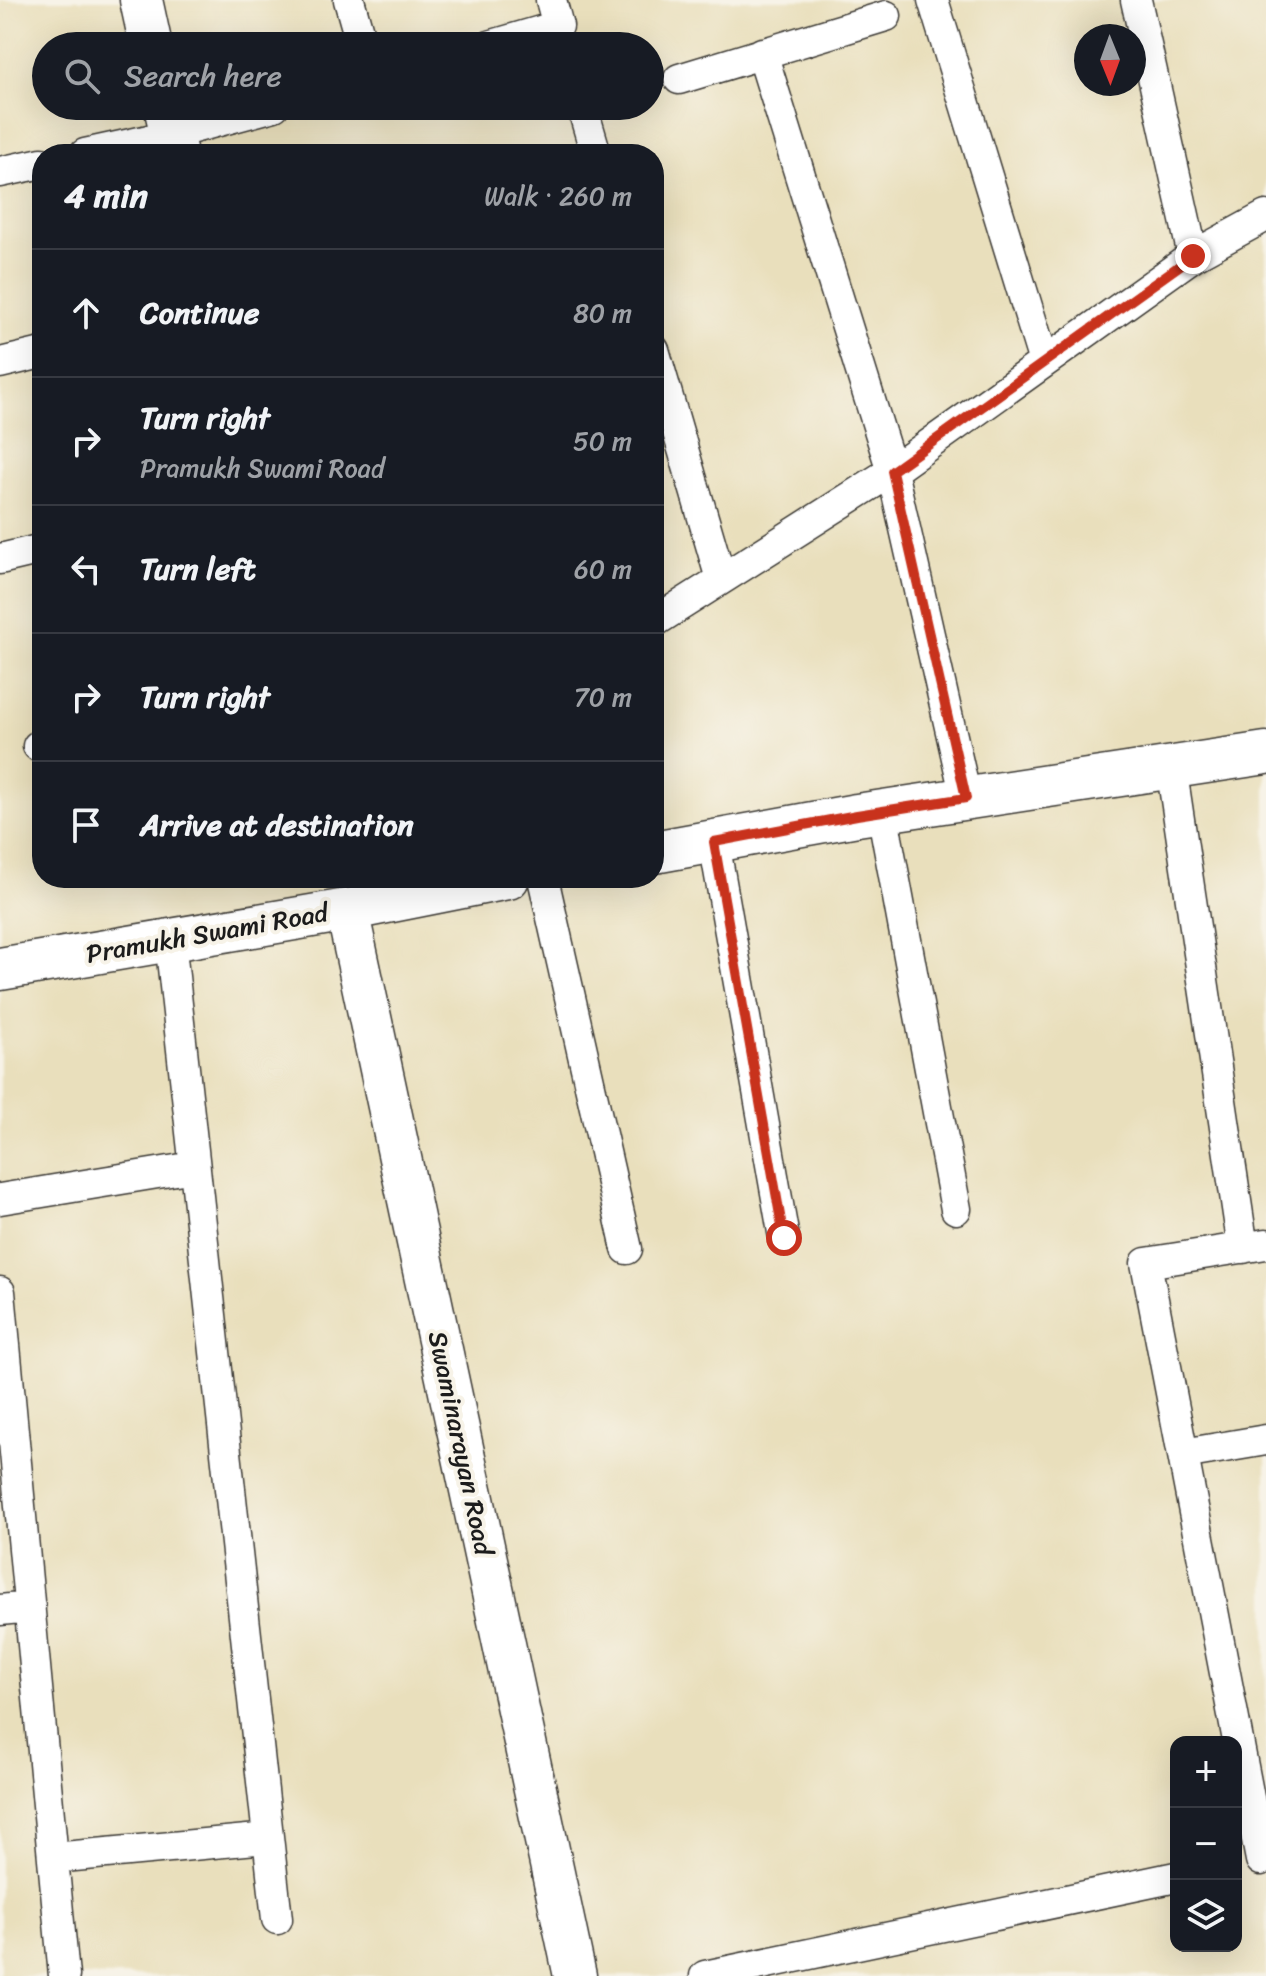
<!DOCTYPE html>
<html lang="en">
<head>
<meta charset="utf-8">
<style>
	body { margin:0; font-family:Sriracha,sans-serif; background:#242831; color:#f1f3f6 }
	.controls { position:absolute; right:24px; bottom:24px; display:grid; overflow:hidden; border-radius:16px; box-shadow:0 8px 32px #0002 }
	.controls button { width:72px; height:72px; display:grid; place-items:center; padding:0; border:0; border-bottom:2px solid #363941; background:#171b24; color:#f1f3f6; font:40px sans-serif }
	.compass { position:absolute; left:1074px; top:24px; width:72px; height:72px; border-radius:50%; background:#171b24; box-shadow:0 8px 32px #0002; rotate:179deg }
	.stop { position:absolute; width:24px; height:24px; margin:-18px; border:6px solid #c8321e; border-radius:50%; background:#fff }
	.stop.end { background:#c8321e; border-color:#fff; box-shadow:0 2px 8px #0008 }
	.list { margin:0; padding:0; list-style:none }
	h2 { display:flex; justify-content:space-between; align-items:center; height:104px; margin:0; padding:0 32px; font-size:34px }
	h2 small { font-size:26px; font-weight:400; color:#9ea1a6 }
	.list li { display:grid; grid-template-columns:52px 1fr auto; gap:24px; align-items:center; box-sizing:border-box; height:128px; padding:0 32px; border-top:2px solid #363941 }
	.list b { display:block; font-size:30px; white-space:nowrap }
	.list p { margin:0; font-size:26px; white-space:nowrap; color:#9ea1a6 }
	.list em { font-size:26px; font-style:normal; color:#9ea1a6 }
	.icon { flex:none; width:44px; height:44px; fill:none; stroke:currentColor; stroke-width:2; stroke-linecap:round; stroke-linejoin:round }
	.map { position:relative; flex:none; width:1266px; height:1976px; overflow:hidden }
	.search { position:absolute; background:#171b24; box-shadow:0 8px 32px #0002; left:32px; top:32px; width:632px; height:88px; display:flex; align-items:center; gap:20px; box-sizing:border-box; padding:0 28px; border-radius:44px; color:#9ea1a6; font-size:30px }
	.panel { position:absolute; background:#171b24; box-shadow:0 8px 32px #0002; left:32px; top:144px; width:632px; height:744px; border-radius:32px }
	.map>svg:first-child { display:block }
</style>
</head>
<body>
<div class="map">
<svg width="1266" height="1976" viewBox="0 0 1266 1976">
	<rect width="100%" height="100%" fill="#f7f3e8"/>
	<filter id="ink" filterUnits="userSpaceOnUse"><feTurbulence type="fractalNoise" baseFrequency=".0125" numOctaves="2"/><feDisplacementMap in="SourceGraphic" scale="16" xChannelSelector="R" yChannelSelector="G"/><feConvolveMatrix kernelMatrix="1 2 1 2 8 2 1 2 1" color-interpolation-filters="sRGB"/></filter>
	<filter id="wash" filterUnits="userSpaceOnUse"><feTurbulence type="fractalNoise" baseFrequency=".006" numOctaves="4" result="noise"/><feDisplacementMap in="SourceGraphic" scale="32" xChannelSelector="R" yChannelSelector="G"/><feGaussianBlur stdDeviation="1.8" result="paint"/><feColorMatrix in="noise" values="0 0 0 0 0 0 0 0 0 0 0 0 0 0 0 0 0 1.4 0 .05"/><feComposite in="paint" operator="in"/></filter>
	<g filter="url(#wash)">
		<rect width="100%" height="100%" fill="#e9dfbc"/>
	</g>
	<g filter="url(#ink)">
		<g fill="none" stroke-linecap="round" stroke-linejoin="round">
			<g stroke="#3b3934" stroke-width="33">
				<path id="street" d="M349 0 362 46
					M933 0 1044 362
					M1136 0 1193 256
					M489 46 558 26 551 0
					M762 53 892 471 966 798
					M679 79 886 16
					M582 106 596 154
					M85 154 145 141 274 106
					M0 172 42 163
					M654 350 721 579
					M0 363 42 353
					M0 559 42 549
					M654 622 892 471 1193 256 1266 216
					M38 746 42 745
					M1171 766 1243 1248
					M882 811 956 1209
					M714 842 784 1238
					M543 878 627 1249
					M170 940 277 1919
					M0 1199 194 1167
					M0 1292 64 1976
					M1183 1454 1266 1440
					M0 1610 30 1607
					M53 1858 268 1838
					M1261 1860 1146 1263 1266 1244
					M705 1976 1176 1877"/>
			</g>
			<g stroke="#3b3934" stroke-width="45">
				<path id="secondary" d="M141 0 151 46
					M165 106 176 154
					M654 852 857 815 1266 753
					M347 910 575 1976
					M0 969 347 910 508 878"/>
			</g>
			<use href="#street" stroke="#fff" stroke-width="30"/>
			<use href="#secondary" stroke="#fff" stroke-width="42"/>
		</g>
	</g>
	<g fill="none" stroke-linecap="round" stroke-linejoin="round" filter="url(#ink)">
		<path stroke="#c8321e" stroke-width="10" d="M784 1238 714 842 857 815 966 798 892 471 1193 256"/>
	</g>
	<g text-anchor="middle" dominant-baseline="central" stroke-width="8" stroke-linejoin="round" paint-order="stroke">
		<g font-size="26" fill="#1c1c1c" stroke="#f7f3e8">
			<text transform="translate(207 933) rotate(-10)">Pramukh Swami Road</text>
			<text transform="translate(461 1443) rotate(78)">Swaminarayan Road</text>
		</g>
	</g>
</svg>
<div class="controls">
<button>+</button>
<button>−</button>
<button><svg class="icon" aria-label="layers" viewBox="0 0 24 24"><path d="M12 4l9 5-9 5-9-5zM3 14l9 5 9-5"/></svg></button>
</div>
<svg class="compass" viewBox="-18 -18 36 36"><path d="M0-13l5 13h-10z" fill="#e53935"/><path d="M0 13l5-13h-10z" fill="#9ea1a6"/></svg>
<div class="stop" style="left:784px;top:1238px"></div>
<div class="stop end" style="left:1193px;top:256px"></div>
<div class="search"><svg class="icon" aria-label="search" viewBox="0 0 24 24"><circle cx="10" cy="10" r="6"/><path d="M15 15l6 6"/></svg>Search here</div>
<section class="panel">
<h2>4 min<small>Walk · 260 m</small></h2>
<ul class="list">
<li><svg class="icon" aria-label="ahead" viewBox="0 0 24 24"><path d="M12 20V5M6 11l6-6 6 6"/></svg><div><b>Continue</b></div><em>80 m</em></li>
<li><svg class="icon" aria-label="right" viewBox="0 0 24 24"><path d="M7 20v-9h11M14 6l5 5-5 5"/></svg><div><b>Turn right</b><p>Pramukh Swami Road</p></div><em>50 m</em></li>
<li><svg class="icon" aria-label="left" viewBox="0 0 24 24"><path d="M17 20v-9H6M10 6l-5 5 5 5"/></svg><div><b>Turn left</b></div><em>60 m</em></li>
<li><svg class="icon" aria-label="right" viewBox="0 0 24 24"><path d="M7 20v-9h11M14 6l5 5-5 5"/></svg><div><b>Turn right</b></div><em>70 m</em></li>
<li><svg class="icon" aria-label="arrive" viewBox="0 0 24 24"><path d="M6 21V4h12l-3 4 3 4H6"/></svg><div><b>Arrive at destination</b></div></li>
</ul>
</section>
</div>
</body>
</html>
